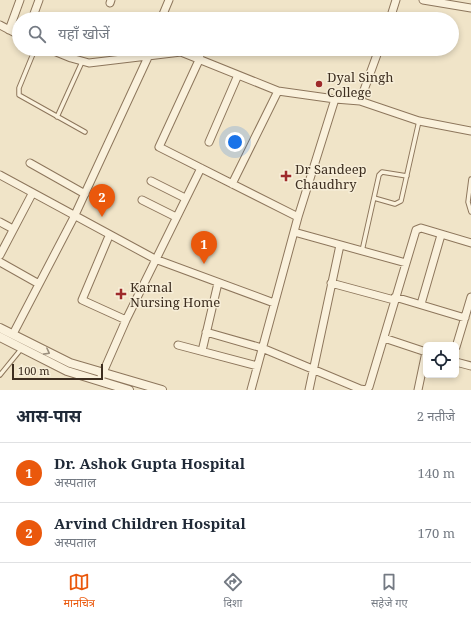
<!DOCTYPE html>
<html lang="hi">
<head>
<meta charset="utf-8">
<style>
	body { margin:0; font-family:"Noto Serif","Noto Sans Devanagari",serif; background:#f6f6f7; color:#1f2937 }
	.controls { position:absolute; right:12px; bottom:12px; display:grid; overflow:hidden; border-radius:6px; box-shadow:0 2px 6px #0003 }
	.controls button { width:36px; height:36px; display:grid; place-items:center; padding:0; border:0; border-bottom:1px solid #e0e1e3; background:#fff; color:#1f2937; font:20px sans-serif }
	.scale { position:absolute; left:12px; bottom:10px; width:91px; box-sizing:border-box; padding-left:4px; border:2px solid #3d2e20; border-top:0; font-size:11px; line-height:14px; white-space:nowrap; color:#3d2e20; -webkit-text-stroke:3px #f7eed8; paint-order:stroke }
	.you { position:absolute; left:235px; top:142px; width:14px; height:14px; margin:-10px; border:3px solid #fff; border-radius:50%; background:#1a73e8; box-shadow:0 0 0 6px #1a73e833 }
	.badge { display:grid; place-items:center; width:26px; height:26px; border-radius:50%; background:#ea580c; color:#fff; font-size:13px; font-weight:700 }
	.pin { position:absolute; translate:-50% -33px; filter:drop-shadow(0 1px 2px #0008) }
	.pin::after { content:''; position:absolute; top:21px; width:14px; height:12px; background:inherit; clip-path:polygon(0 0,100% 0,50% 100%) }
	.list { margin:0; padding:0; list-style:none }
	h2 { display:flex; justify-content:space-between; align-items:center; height:52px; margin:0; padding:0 16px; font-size:17px }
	h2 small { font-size:13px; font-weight:400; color:#747a83 }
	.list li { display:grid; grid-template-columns:26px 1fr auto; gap:12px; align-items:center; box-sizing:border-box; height:60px; padding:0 16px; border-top:1px solid #e0e1e3 }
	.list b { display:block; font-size:15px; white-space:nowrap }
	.list p { margin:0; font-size:13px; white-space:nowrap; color:#747a83 }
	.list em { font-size:13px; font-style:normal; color:#747a83 }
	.icon { flex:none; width:22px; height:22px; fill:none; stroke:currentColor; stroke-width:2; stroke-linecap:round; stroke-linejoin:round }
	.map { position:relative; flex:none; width:471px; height:390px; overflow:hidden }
	.search { position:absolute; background:#fff; box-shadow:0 2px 6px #0003; left:12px; right:12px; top:12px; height:44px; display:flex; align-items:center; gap:10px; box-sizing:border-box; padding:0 14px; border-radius:22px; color:#747a83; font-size:15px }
	.sheet { height:172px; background:#fff }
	nav { display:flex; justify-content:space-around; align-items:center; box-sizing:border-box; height:56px; border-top:1px solid #e0e1e3; background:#fff; font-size:11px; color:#747a83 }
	nav a { display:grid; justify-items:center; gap:2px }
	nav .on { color:#ea580c }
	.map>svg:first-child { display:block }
</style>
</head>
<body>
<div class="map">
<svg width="471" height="390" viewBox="0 0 471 390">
	<rect width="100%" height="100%" fill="#f0e4c8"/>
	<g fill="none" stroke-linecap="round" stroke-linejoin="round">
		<g stroke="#8d765c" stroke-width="5.5">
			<path id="service" d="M35 49 19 88V95L85 132
				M57 117 82 62
				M471 179 468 202 471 212
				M374 198 395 204 401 201 419 121
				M362 251 379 175 382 172 407 176
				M0 375 22 348"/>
		</g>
		<g stroke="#8d765c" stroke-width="9">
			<path id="minor" d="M423 0 471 8
				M110 3 111 0
				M32 19 39 0
				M161 19 169 0
				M390 19 396 0
				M0 25 19 35
				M9 30 20 0
				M49 49 71 58 89 63 181 52 278 91 335 99 360 101 419 121 471 131
				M200 58 159 147 298 217
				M360 101 379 49
				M209 142 238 75
				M30 163 85 194
				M0 175 155 259 274 303
				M151 181 185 198
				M232 184 278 91
				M142 200 176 217
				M0 222 13 229
				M294 232 406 263
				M109 236 82 300 126 320
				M0 255 32 194
				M0 262 39 284
				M331 283 394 300
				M395 297 465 318
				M421 304 441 235
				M206 332 262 348 360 389 366 390 369 387 416 230 421 228 471 243
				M13 334 74 217 149 55
				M384 338 426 352
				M178 345 257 366
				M456 347 471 297
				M202 351 218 283
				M456 362 471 366
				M101 377 126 320 201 168
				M251 390 298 217 335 99
				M309 390 340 245
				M418 390 426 352"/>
		</g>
		<g stroke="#8d765c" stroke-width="10">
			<path id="tertiary" d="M0 328 70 363 162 390
				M0 337 67 371 129 390"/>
		</g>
		<use href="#service" stroke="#faf1dc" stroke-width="3.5"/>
		<use href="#minor" stroke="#faf1dc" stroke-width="7"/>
		<use href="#tertiary" stroke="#faf1dc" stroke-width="8"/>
	</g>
	<defs><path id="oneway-chevron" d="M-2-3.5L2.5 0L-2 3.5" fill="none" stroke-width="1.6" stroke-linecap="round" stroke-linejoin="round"/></defs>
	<use stroke="#9c907e" href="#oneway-chevron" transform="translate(47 352) rotate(28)"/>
	<g fill="#9e2a2b" stroke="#f7eed8" stroke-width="1.5">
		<circle cx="319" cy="84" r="4"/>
		<path d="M284 170h4v4h4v4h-4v4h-4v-4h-4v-4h4z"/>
		<path d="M119 288h4v4h4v4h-4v4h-4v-4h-4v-4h4z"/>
	</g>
	<g text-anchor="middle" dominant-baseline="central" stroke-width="3" stroke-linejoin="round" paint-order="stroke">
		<g font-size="13" fill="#3d2e20" stroke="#f7eed8" text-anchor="start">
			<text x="327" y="77">Dyal Singh<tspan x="327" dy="15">College</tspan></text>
			<text x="295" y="169">Dr Sandeep<tspan x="295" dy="15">Chaudhry</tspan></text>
			<text x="130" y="287">Karnal<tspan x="130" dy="15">Nursing Home</tspan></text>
		</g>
	</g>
</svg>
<div class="controls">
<button><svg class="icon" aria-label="locate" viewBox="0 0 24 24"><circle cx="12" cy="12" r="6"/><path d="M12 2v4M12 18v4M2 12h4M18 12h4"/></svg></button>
</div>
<div class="scale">100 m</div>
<div class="you"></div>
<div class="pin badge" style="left:204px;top:264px">1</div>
<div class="pin badge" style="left:102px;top:217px">2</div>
<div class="search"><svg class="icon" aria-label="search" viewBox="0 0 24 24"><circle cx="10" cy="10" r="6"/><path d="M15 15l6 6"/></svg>यहाँ खोजें</div>
</div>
<section class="sheet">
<h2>आस-पास<small>2 नतीजे</small></h2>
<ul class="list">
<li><span class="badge">1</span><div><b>Dr. Ashok Gupta Hospital</b><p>अस्पताल</p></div><em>140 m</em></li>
<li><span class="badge">2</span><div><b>Arvind Children Hospital</b><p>अस्पताल</p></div><em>170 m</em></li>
</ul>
</section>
<nav>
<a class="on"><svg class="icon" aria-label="map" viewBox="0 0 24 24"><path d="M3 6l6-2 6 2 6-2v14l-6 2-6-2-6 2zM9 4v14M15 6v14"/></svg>मानचित्र</a>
<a><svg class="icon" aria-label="directions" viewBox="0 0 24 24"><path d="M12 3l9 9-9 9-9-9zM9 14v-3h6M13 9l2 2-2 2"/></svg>दिशा</a>
<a><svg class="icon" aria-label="saved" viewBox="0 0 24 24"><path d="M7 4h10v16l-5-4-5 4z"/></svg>सहेजे गए</a>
</nav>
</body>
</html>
